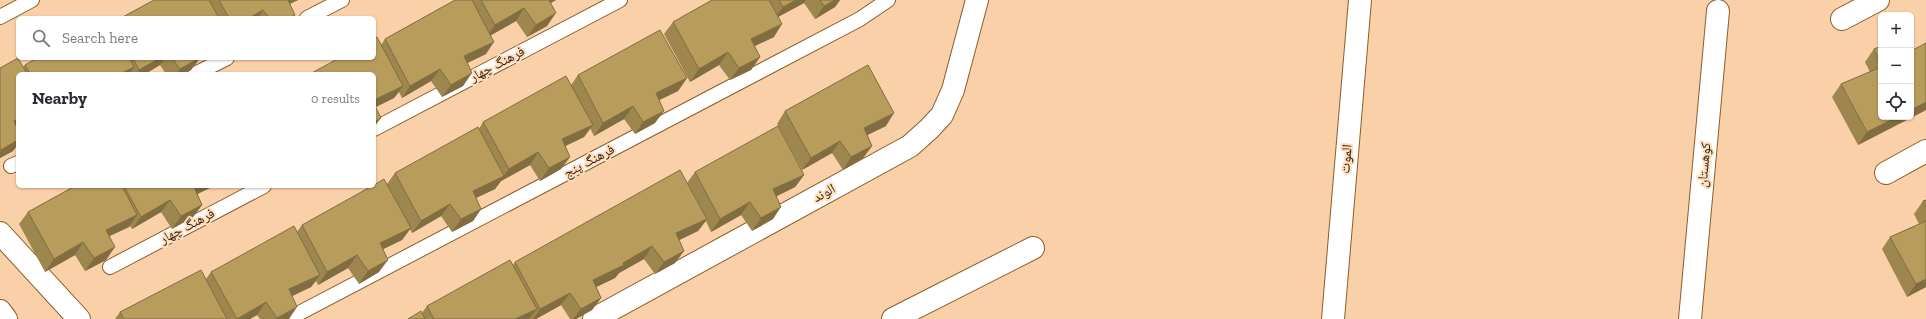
<!DOCTYPE html>
<html lang="en">
<head>
<meta charset="utf-8">
<style>
	body { margin:0; font-family:"Zilla Slab","Noto Naskh Arabic",serif; background:#f2f2f3; color:#2b2b33 }
	.controls { position:absolute; right:12px; top:12px; display:grid; overflow:hidden; border-radius:6px; box-shadow:0 1px 3px #0004 }
	.controls button { width:36px; height:36px; display:grid; place-items:center; padding:0; border:0; border-bottom:1px solid #e1e1e2; background:#fff; color:#2b2b33; font:20px sans-serif }
	.list { margin:0; padding:0; list-style:none }
	h2 { display:flex; justify-content:space-between; align-items:center; height:52px; margin:0; padding:0 16px; font-size:17px }
	h2 small { font-size:13px; font-weight:400; color:#7c7c81 }
	.icon { flex:none; width:22px; height:22px; fill:none; stroke:currentColor; stroke-width:2; stroke-linecap:round; stroke-linejoin:round }
	.map { position:relative; flex:none; width:1926px; height:319px; overflow:hidden }
	.search { position:absolute; background:#fff; box-shadow:0 1px 3px #0004; left:16px; top:16px; width:360px; height:44px; display:flex; align-items:center; gap:10px; box-sizing:border-box; padding:0 14px; border-radius:6px; color:#7c7c81; font-size:15px }
	.panel { position:absolute; background:#fff; box-shadow:0 1px 3px #0004; left:16px; top:72px; width:360px; height:116px; border-radius:6px }
	.map>svg:first-child { display:block }
</style>
</head>
<body>
<div class="map">
<svg width="1926" height="319" viewBox="0 0 1926 319">
	<rect width="100%" height="100%" fill="#f9d0a7"/>
	<g fill="none" stroke-linecap="round" stroke-linejoin="round">
		<g stroke="#8a5d29" stroke-width="16">
			<path id="service" d="M0 17 32 0
				M307 18 342 0
				M195 74 227 58
				M374 129 620 0
				M11 166 18 163
				M110 267 264 186
				M288 319 860 19 888 0"/>
		</g>
		<g stroke="#8a5d29" stroke-width="24">
			<path id="minor" d="M1842 19 1878 0
				M1886 173 1926 151
				M594 319 910 146 929 129 942 115 953 90 977 0
				M893 319 1033 248
				M1333 319 1360 0
				M1690 319 1718 11"/>
		</g>
		<g stroke="#8a5d29" stroke-width="24">
			<path id="secondary" d="M0 233 79 319
				M0 311 6 319"/>
		</g>
		<use href="#service" stroke="#fff" stroke-width="14"/>
		<use href="#minor" stroke="#fff" stroke-width="22"/>
		<use href="#secondary" stroke="#fff" stroke-width="22"/>
	</g>
	<path fill="#9e864f" d="M154 0H298L290 4 293 18H121Z
		M455 0H556L551 3 547 26 527 37 516 21 491 35 486 54 467 63 463 86 442 97 431 81 402 98 399 92 394 98 375 107 381 45 385 39Z
		M712 0H840L835 7 815 19 804 3 778 17 774 37 754 46 760 57 751 70 730 80 719 65 690 82 664 34 673 22Z
		M1881 46V117L1926 110 1858 145 1832 97 1841 84 1870 72 1865 62 1874 49Z
		M37 58H200L191 70 184 74H166L160 65 145 74H18V127L17 128 18 130V144L13 151 0 158V68L23 67 25 65Z
		M578 75 687 78 678 91 659 100 655 123 635 134 624 119 594 136 590 128 584 137 565 146 561 169 540 181 530 165 501 181 495 189 476 198 481 209 473 221 452 232 441 216 412 233 410 229 402 240 383 249 379 272 359 284 348 268 318 285 316 281 311 287 292 296 289 319H260L257 315 250 319H115L120 312 206 279 211 272 297 232 302 225 387 184 395 173 479 129 483 122 571 85Z
		M785 111 886 126 867 135 872 146 863 158 843 170 832 153 802 170 777 124Z
		M695 172 804 175 795 187 777 196 773 219 752 231 741 215 711 232 706 221 698 231 679 240 675 263 655 274 644 259 619 273 615 278 596 287 601 298 592 310 576 319H570L561 305 536 319H408L422 313 427 306 513 265 515 262 687 183Z
		M75 186H214L197 194 202 205 193 217 172 229 161 212 132 229 130 226 129 227 109 236 106 260 85 271 75 255 45 272 19 224 28 212Z
		M1926 200V287L1907 297 1882 249 1890 237 1919 224 1914 214 1923 201Z"/>
	<path fill="#816d40" d="M284 0H298L278 9Z
		M545 0H556L539 9Z
		M796 0H806L804 3 774 19 783 7Z
		M835 0H840L835 7 815 19 824 6Z
		M524 8 516 21 486 38 495 25Z
		M263 10 258 18H249Z
		M556 13 547 26 527 37 536 25Z
		M782 24 774 37 742 52 751 39Z
		M494 42 486 54 455 69 464 56Z
		M728 52 719 65 690 82 699 69Z
		M760 57 751 70 730 80 739 68Z
		M160 58H165L160 65 145 74H136L139 70Z
		M200 58 191 70 184 74H176L180 69Z
		M134 67 130 74H120Z
		M440 69 431 81 402 98 410 86Z
		M472 73 463 86 442 97 451 85Z
		M687 78 678 91 647 106 656 93Z
		M403 86 394 98 374 108V100Z
		M1926 102V110L1858 145 1867 132 1897 117H1911V110Z
		M633 106 624 119 594 136 603 123Z
		M664 111 655 123 635 134 643 122Z
		M894 113 886 126 855 141 864 128Z
		M381 118 374 127V122Z
		M18 119V127L5 134 14 121Z
		M593 125 584 137 553 152 562 139Z
		M18 140V144L13 151 0 158V152L1 150Z
		M840 141 832 153 802 170 811 158Z
		M872 146 863 158 843 170 851 157Z
		M538 152 530 165 501 181 495 189 465 203 473 191 503 177 509 169Z
		M570 157 561 169 540 181 549 168Z
		M804 175 795 187 765 202 773 189Z
		M196 186H214L185 200 194 187Z
		M170 200 161 212 132 229 141 217Z
		M750 202 741 215 711 232 720 219Z
		M450 204 441 216 412 233 421 221Z
		M202 205 193 217 172 229 181 216Z
		M781 207 773 219 752 231 761 218Z
		M481 209 473 221 452 232 461 219Z
		M137 215 129 227 97 242 106 230Z
		M707 219 698 231 667 246 676 233Z
		M411 228 402 240 371 255 380 243Z
		M83 242 75 255 45 272 54 259Z
		M652 246 644 259 619 273 615 278 584 293 593 280Z
		M115 247 106 260 85 271 94 258Z
		M684 251 675 263 655 274 664 262Z
		M357 255 348 268 318 285 327 272Z
		M388 260 379 272 359 284 368 271Z
		M320 275 311 287 280 302 289 289Z
		M1926 279V287L1907 297 1916 284Z
		M570 293 561 305 536 319H533L540 309Z
		M601 298 592 310 576 319H573L581 309Z
		M266 302 257 315 250 319H237Z
		M297 307 289 319H276L277 318Z
		M537 309 529 319H515Z"/>
	<path fill="#b89c5c" stroke="#816d40" d="M154 0H209L219 18H121Z
		M219 0H288L295 15 288 18H269L263 10 249 18H229Z
		M455 0H472L494 42 464 56 472 73 451 85 440 69 410 86 385 39Z
		M481 0H549L556 13 536 25 524 8 495 25Z
		M712 0H769L782 24 751 39 760 57 739 68 728 52 699 69 673 22Z
		M779 0H796L783 7Z
		M820 0H835L824 6Z
		M660 30 687 78 656 93 664 111 643 122 633 106 603 123 578 75Z
		M377 37 403 86 374 100V74H310L339 58H374V38Z
		M1926 43V102L1911 110V51Z
		M1881 46V64L1874 49Z
		M18 58 27 74H18V119L14 121 18 130V140L1 150 0 148V68Z
		M37 58H129L134 67 120 74H30L25 65Z
		M133 58H160L139 70Z
		M172 58H199L180 69Z
		M868 65 894 113 864 128 872 146 851 157 840 141 811 158 785 111Z
		M1881 67V117H1897L1867 132 1841 84Z
		M566 76 593 125 562 139 570 157 549 168 538 152 509 169 483 122Z
		M374 104 381 118 374 122Z
		M778 126 804 175 773 189 781 207 761 218 750 202 720 219 695 172Z
		M478 127 504 176 473 191 481 209 461 219 450 204 421 221 395 173Z
		M680 170 707 219 676 233 684 251 664 262 652 246 623 263 624 265 593 280 601 298 581 309 570 293 540 309 515 262Z
		M384 179 411 228 380 243 388 260 368 271 357 255 327 272 302 225 372 186H374V185Z
		M75 186H122L137 215 106 230 115 247 94 258 83 242 54 259 28 212Z
		M124 186H196L194 187 202 205 181 216 170 200 141 217Z
		M1926 200V207L1923 201Z
		M1926 221V279L1916 284 1890 237Z
		M294 226 320 275 289 289 297 307 277 318 266 302 237 319 211 272Z
		M510 260 537 309 515 319H434L427 306Z
		M201 270 227 319H124L120 312Z
		M421 311 425 319H408Z"/>
	<g text-anchor="middle" dominant-baseline="central" stroke-width="4" stroke-linejoin="round" paint-order="stroke">
		<g font-size="14" fill="#321f09" stroke="#ffdfc0">
			<text transform="translate(497 64) rotate(-28)">فرهنگ چهار</text>
			<text transform="translate(1346 159) rotate(-85)">الموت</text>
			<text transform="translate(589 161) rotate(-28)">فرهنگ پنج</text>
			<text transform="translate(1704 165) rotate(-85)">کوهستان</text>
			<text transform="translate(824 193) rotate(-29)">الوند</text>
			<text transform="translate(187 226) rotate(-28)">فرهنگ چهار</text>
		</g>
	</g>
</svg>
<div class="controls">
<button>+</button>
<button>−</button>
<button><svg class="icon" aria-label="locate" viewBox="0 0 24 24"><circle cx="12" cy="12" r="6"/><path d="M12 2v4M12 18v4M2 12h4M18 12h4"/></svg></button>
</div>
<div class="search"><svg class="icon" aria-label="search" viewBox="0 0 24 24"><circle cx="10" cy="10" r="6"/><path d="M15 15l6 6"/></svg>Search here</div>
<section class="panel">
<h2>Nearby<small>0 results</small></h2>
<ul class="list">
</ul>
</section>
</div>
</body>
</html>
